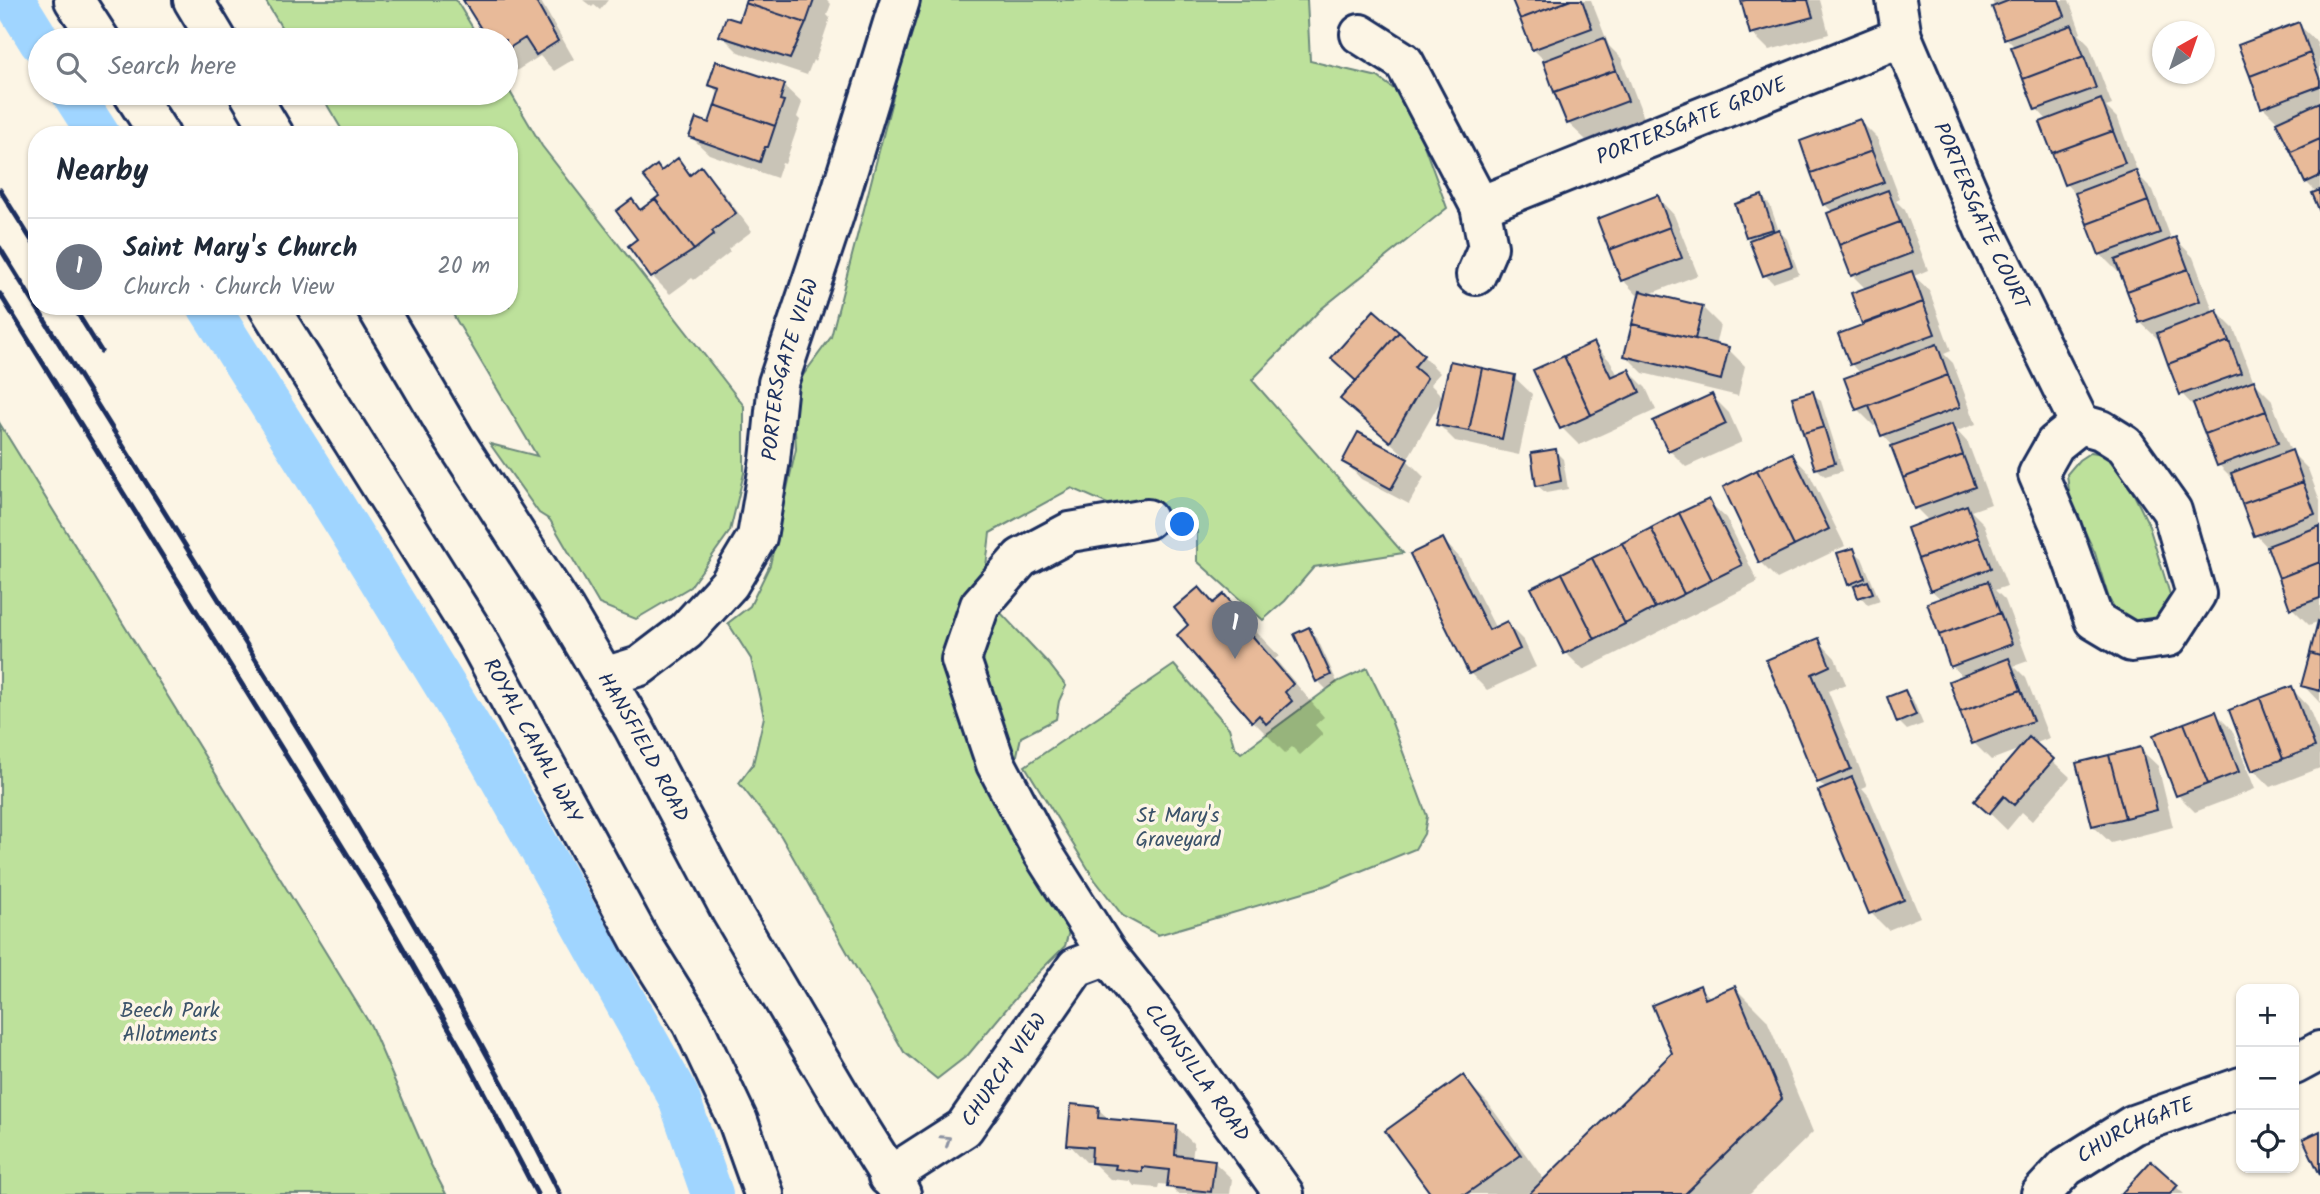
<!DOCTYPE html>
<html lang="en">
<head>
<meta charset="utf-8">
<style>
	body { margin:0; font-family:Kalam,sans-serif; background:#f6f6f7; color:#1f2937 }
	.controls { position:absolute; right:21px; bottom:21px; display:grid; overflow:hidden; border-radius:14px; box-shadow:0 2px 5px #0004 }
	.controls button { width:63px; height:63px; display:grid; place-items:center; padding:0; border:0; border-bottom:2px solid #e0e1e3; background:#fff; color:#1f2937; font:35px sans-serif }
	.compass { position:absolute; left:2152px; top:21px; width:63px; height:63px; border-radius:50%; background:#fff; box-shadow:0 2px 5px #0004; rotate:40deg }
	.you { position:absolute; left:1183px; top:525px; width:24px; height:24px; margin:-18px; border:5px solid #fff; border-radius:50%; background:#1a73e8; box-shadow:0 0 0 10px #1a73e833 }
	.badge { display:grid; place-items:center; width:46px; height:46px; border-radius:50%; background:#1f6fb2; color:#fff; font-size:23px; font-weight:700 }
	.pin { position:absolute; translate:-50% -58px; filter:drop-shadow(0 2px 4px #0008) }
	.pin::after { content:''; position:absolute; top:37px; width:24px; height:21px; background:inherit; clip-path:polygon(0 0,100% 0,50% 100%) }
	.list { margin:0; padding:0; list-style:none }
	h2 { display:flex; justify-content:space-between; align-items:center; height:91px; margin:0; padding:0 28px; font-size:30px }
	h2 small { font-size:23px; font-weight:400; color:#747a83 }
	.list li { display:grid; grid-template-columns:46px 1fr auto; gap:21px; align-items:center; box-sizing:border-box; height:98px; padding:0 28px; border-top:2px solid #e0e1e3 }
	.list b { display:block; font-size:26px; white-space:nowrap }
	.list p { margin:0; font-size:23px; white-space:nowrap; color:#747a83 }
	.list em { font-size:23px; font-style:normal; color:#747a83 }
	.icon { flex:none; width:38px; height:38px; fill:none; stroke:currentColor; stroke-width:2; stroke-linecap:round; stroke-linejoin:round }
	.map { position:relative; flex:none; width:2320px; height:1194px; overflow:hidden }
	.search { position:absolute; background:#fff; box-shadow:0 2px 5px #0004; left:28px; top:28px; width:490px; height:77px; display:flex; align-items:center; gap:18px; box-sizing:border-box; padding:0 24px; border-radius:38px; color:#747a83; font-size:26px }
	.panel { position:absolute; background:#fff; box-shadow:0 2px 5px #0004; left:28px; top:126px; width:490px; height:189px; border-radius:28px }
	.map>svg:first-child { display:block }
</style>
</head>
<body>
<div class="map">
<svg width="2320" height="1194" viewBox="0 0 2320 1194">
	<rect width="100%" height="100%" fill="#fcf5e5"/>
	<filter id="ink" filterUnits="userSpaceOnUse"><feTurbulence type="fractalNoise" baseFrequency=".0143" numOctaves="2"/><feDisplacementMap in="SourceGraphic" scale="14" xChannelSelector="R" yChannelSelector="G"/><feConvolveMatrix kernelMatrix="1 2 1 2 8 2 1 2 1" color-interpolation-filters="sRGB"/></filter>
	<g filter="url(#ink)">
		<path fill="#bde19b" stroke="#6c887c" stroke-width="2" d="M265 0H456L480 40H289Z
			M918 0H1307L1310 61 1378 77 1407 99 1447 208 1321 309 1252 380 1403 553 1314 567 1285 601 1263 620 1197 561V531L1181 519 1128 513 1072 488 990 533 985 575 999 611 1049 664 1066 686 1059 701 1056 719 1021 737 1013 773 1073 916 1065 946 1028 983 968 1055 937 1079 904 1052 781 836 739 783 753 764 764 717 751 659 728 623 750 606 770 565 796 449 793 389 831 337Z
			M506 85 542 146 744 406V473L730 531 690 587 636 619 599 604 550 520 539 513 490 444 537 456 448 306H509V135H345L320 93H506Z
			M0 424 371 1026 430 1163 446 1194H0Z
			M2091 452 2115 456 2148 523 2172 601 2152 633 2124 623 2109 599 2095 553 2070 500 2067 474 2079 460Z
			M1174 665 1229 728 1234 746 1241 753 1337 682 1367 668 1386 707 1427 816 1424 834 1415 849 1324 886 1158 935 1123 916 1095 880 1025 766Z"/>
		<path fill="#0003" d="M465 0H540L574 59 554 71 540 56 516 71 506 61V40H490Z
			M583 0H608L600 10 594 5 592 7Z
			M748 0H827L831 4 827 15 830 18 815 62 813 60 807 75 738 52 721 35 740 23Z
			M1514 0H1591L1609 46 1621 58 1644 118 1586 140 1568 123 1545 61 1533 49Z
			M1743 0H1820L1829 34 1769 50 1752 33Z
			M1992 0H2069L2081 33 2079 34 2089 44 2112 105 2106 107 2118 119 2139 176 2153 190 2172 241 2176 239 2193 257 2214 313 2217 312 2234 329 2254 382 2271 399 2291 452 2308 469 2320 501V621L2309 625 2292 608 2270 550 2256 535 2236 482 2219 465 2198 411 2182 394 2161 338 2158 339 2140 322 2121 270 2118 272 2101 255 2079 198 2066 184 2048 121 2037 109 2015 47 2006 38Z
			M2298 24 2316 41 2320 53V208L2317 193 2306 182 2278 122 2263 107Z
			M710 84 784 86 802 103 797 117 800 120 785 164 782 163 777 178 709 154 691 137 710 125 720 95Z
			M1860 121 1877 138 1900 199 1896 201 1905 210 1928 270 1914 276 1929 290 1951 351 1944 354 1953 363 1976 424 1957 431 1968 443 1991 504 1971 511 1984 524 2007 586 1995 590 2005 600 2028 661 2014 666 2026 678 2049 738 2034 744 2070 777 2032 821 2022 812 2007 830 1976 800 2020 749 1991 760 1974 743 1963 677 1952 666 1942 600 1931 590 1929 521 1916 508 1894 447 1883 435 1879 424 1874 426 1857 409 1861 374 1852 364 1865 325 1853 294 1866 289 1852 275 1833 212 1824 204Z
			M678 161 692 175 701 169 718 186 752 231 728 249 730 252 694 280 692 278 670 294 653 277 640 240 632 201 642 211 661 197 657 167 662 172Z
			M1657 197 1674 215 1698 275 1647 295 1703 308 1720 325 1715 346 1728 349 1745 366 1738 396 1643 373 1626 356 1640 298 1623 280Z
			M1762 197 1770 205 1779 231 1787 239 1799 274 1773 283 1765 275 1748 236 1738 205Z
			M1594 344 1611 362 1618 376 1629 371 1646 388 1656 410 1579 445 1562 428Z
			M1423 356 1440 373 1430 384 1443 397 1408 458 1360 416Z
			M1514 377 1532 394 1519 455 1455 441 1438 424Z
			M1812 393 1821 401 1843 471 1825 476 1816 468Z
			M1712 396 1729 413 1742 442 1686 467 1669 450Z
			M1555 451 1563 459 1568 489 1546 493 1537 485Z
			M1792 455 1809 473 1845 546 1777 579 1760 562Z
			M1407 460 1424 477 1409 504 1361 479 1344 461Z
			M1708 501 1726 518 1758 582 1583 670 1566 653Z
			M1443 540 1460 558 1496 629 1506 623 1524 641 1536 667 1487 690 1470 673Z
			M1853 550 1862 558 1880 601 1868 605 1850 584Z
			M1223 597 1279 656 1275 659 1324 717 1315 725 1323 734 1300 755 1292 747 1285 753 1253 721 1214 604Z
			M2320 624V703L2303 685Z
			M1308 629 1317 638 1338 684 1326 689 1318 681Z
			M1818 640 1835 658 1846 684 1828 691 1867 786 1862 788 1869 796 1920 917 1888 930 1871 913 1826 789 1819 782 1768 661Z
			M2291 688 2308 706 2320 736V768L2271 787 2254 770Z
			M1905 692 1913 700 1923 724 1907 730 1899 722Z
			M2215 713 2232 730 2255 789 2195 812 2178 795Z
			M2140 749 2158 766 2173 827 2111 843 2093 826Z
			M1699 987 1711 998 1735 988 1767 1020 1813 1132 1750 1194H1532L1537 1189 1536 1187 1526 1194H1433L1463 1078 1488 1103 1545 1181 1674 1054Z
			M1098 1109 1111 1121 1176 1127 1194 1144 1192 1159 1214 1162 1232 1179 1230 1194H1177L1169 1185 1159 1184 1158 1188 1134 1186 1130 1181 1110 1179 1092 1162H1086L1069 1144Z
			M2151 1164 2184 1194H2124Z"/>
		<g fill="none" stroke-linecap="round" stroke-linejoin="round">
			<path stroke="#a0d5ff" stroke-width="42" d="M14 0 40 42
				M72 93 99 135
				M208 306 352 534 490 759 678 1096 712 1194"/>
		</g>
		<path fill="#e8ba99" stroke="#1b2f5e" stroke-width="2" d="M463 0H535L558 41 536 55 525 38 506 50V40H488Z
			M746 0H814L806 23 745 3Z
			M1512 0H1571L1520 19Z
			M1571 0H1582L1592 28 1532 50 1520 19Z
			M1746 0H1808L1813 17 1750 34 1741 1Z
			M2010 0H2059L2065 16 2004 39 1992 7Z
			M745 3 806 23 790 59 719 36 726 17 739 21Z
			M2299 22 2310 53 2250 76 2238 45Z
			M2072 25 2084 56 2023 79 2011 47Z
			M1604 38 1616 70 1554 92 1543 61Z
			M2310 53 2320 80V86L2261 108 2250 76Z
			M2084 56 2096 88 2035 110 2023 79Z
			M716 61 785 84 780 100 784 101 775 126 715 105 720 89 708 85Z
			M1616 70 1628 101 1567 124 1554 92Z
			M2101 99 2113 131 2052 153 2040 122Z
			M2320 102V139L2291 152 2276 122Z
			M715 105 775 126 768 147H765L760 162 689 137 696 118 709 123Z
			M1860 119 1872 151 1811 173 1800 141Z
			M2113 131 2125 163 2064 185 2052 153Z
			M2320 139V176L2305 183 2291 152Z
			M1872 151 1884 182 1823 205 1811 173Z
			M678 158 690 175 701 166 736 213 712 231 714 234 694 250 655 199 659 196 643 176 657 165 661 171Z
			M2136 170 2148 201 2087 224 2075 193Z
			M1888 190 1900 222 1839 245 1827 213Z
			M2320 190V212L2312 193Z
			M1658 195 1670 227 1609 250 1597 219Z
			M1762 195 1773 229 1746 237 1735 204Z
			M632 199 640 210 655 199 694 250 651 278 628 246 637 239 616 211Z
			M2148 201 2160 233 2099 255 2087 224Z
			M1900 222 1912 253 1851 276 1839 245Z
			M1670 227 1682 258 1621 281 1609 250Z
			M1779 229 1792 266 1763 276 1749 240Z
			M2176 237 2188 269 2127 291 2115 260Z
			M2188 269 2200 301 2139 323 2127 291Z
			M1912 271 1923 302 1862 324 1851 293Z
			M1640 291 1703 306 1695 339 1632 324Z
			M1923 302 1935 334 1850 365 1838 334Z
			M1374 310 1399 332 1356 381 1331 358Z
			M2217 310 2229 341 2168 364 2157 333Z
			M1632 324 1729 347 1721 380 1624 356Z
			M1399 332 1424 355 1414 367 1427 378 1390 442 1340 399Z
			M2229 341 2241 373 2180 395 2168 364Z
			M1594 342 1611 377 1629 369 1640 392 1591 415 1564 356Z
			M1937 344 1948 375 1856 410 1844 378Z
			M1564 356 1591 415 1560 429 1533 370Z
			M1450 361 1482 368 1469 431 1436 425Z
			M1482 368 1515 375 1502 439 1469 431Z
			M1948 375 1960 407 1881 436 1869 405Z
			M2254 380 2266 411 2205 434 2193 403Z
			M1813 391 1824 427 1803 433 1792 397Z
			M1712 394 1726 424 1668 451 1653 421Z
			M2266 411 2278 443 2217 466 2205 434Z
			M1952 424 1963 455 1903 478 1891 446Z
			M1824 427 1835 463 1815 469 1803 433Z
			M1358 432 1408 459 1391 489 1342 462Z
			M1556 449 1561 481 1536 486 1531 453Z
			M2292 450 2303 482 2242 504 2231 473Z
			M1792 453 1829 529 1794 546 1757 470Z
			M1963 455 1975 487 1914 509 1903 478Z
			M1757 470 1794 546 1759 563 1723 487Z
			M2303 482 2315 514 2254 536 2242 504Z
			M1709 499 1742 565 1712 580 1679 513Z
			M1967 505 1979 537 1918 559 1907 528Z
			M1679 513 1712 580 1684 594 1651 528Z
			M2320 526V562L2279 578 2267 546Z
			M1651 528 1684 594 1655 608 1622 543Z
			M1979 537 1991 568 1930 591 1918 559Z
			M1443 538 1489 630 1507 621 1520 649 1469 674 1410 554Z
			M1622 543 1655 608 1625 624 1592 558Z
			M1854 548 1865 578 1848 585 1837 553Z
			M1592 558 1625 624 1595 639 1562 573Z
			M2320 562V598L2290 609 2279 578Z
			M1562 573 1595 639 1564 654 1531 588Z
			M1868 581 1873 593 1858 598 1854 586Z
			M1988 581 2000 613 1939 635 1927 603Z
			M1199 587 1213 603 1224 594 1248 623 1244 626 1293 684 1285 692 1292 701 1266 724 1259 715 1252 722 1177 635 1188 625 1174 608Z
			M2000 613 2012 644 1950 667 1939 635Z
			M2318 621 2320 622V656L2310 653Z
			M1309 627 1331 675 1316 682 1294 634Z
			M1819 638 1830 666 1812 674 1851 769 1817 783 1766 660Z
			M2310 653 2320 656V691L2301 686Z
			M2009 658 2021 690 1960 712 1949 681Z
			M2292 686 2315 747 2283 759 2260 698Z
			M1905 690 1916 715 1897 723 1887 697Z
			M2021 690 2033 721 1972 744 1960 712Z
			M2260 698 2283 759 2252 771 2229 710Z
			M2216 711 2239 772 2208 784 2184 723Z
			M2184 723 2208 784 2176 796 2153 735Z
			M2029 737 2054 759 2014 805 2004 796 1989 814 1974 801Z
			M2141 747 2157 810 2125 818 2109 755Z
			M2109 755 2125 818 2092 826 2076 763Z
			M1852 777 1904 900 1869 914 1818 791Z
			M1700 985 1705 999 1735 986 1782 1099 1685 1194H1529L1672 1053 1652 1005Z
			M1463 1075 1521 1155 1466 1194H1431L1385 1131Z
			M1071 1104 1099 1107 1098 1118 1177 1125 1175 1155 1215 1160 1211 1192 1167 1187 1169 1170 1142 1167V1172L1115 1169 1116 1165 1091 1163 1092 1147 1067 1145Z
			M2320 1131V1175L2303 1139Z
			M2151 1161 2178 1185 2170 1194H2121Z"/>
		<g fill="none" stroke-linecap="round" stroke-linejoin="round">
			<g stroke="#1b2f5e" stroke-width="44">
				<g id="minor">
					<path d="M74 0 100 40"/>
					<path d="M193 0 217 40"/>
					<path id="s1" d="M1896 0 1902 37 1984 229 2080 424"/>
					<path d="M1360 34 1404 62 1480 206 1488 247 1476 275"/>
					<path d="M133 93 160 135"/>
					<path d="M249 93 274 135"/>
					<path id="s2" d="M1480 206 1902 37"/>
					<path id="s3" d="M268 306 476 637 640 940 692 1023 738 1121 764 1194"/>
					<path id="s4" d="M376 306 454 439 564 609 633 726 731 911 849 1111 901 1194"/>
					<path d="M2080 424 2101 430 2125 445 2172 511 2196 594 2168 637 2131 642 2094 620 2062 530 2038 474 2055 444Z"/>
					<path id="s5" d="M1147 519 1070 532 1021 558 980 605 961 660 996 764 1043 853 1108 955 1151 1009 1284 1194"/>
					<path id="s6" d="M604 677 640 666 686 631 729 584 757 537 770 460 778 383 834 215 900 0"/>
					<path d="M2294 1065 2320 1051"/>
					<path id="s7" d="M888 1177 964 1128 1076 967 1108 955"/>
					<path id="s8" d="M2041 1194 2066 1167 2133 1125 2241 1087"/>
				</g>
			</g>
			<use href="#minor" stroke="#fcf5e5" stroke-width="38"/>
			<path stroke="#1b2f5e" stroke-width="5" d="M0 190 37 249
				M0 248C192 560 395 867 560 1194
				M0 294 378 904 462 1051 537 1194
				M73 306 101 351"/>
		</g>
		<defs><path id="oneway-chevron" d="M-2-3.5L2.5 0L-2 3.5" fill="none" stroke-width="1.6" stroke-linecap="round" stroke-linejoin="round" transform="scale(1.75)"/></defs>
		<use stroke="#8c92a2" href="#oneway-chevron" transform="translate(946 1140) rotate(-33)"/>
	</g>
	<g text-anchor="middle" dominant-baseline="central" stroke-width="7" stroke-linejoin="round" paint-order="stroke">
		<g font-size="21" fill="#1b2f5e" stroke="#fcf5e5">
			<text stroke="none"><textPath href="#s2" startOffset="228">PORTERSGATE GROVE</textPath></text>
			<text stroke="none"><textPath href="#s1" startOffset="233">PORTERSGATE COURT</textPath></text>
			<text stroke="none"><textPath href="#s6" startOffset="385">PORTERSGATE VIEW</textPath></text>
			<text stroke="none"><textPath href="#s3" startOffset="509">ROYAL CANAL WAY</textPath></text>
			<text stroke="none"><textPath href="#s4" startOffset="516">HANSFIELD ROAD</textPath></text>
			<text stroke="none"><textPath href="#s7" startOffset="161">CHURCH VIEW</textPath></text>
			<text stroke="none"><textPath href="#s5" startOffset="733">CLONSILLA ROAD</textPath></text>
			<text stroke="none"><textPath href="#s8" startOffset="116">CHURCHGATE</textPath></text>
		</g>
		<g font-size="21" fill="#3b536a" stroke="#fcf5e5">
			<text x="1178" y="816">St Mary's<tspan x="1178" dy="24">Graveyard</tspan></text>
			<text x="170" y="1011">Beech Park<tspan x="170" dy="24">Allotments</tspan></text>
		</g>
	</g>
</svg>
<div class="controls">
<button>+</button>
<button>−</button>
<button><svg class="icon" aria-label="locate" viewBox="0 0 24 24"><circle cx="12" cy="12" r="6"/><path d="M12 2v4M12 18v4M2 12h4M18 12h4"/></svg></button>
</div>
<svg class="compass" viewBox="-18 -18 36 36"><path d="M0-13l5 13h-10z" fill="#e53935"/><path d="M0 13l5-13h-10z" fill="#747a83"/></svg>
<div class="you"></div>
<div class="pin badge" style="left:1235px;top:659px;background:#6b7280">1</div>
<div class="search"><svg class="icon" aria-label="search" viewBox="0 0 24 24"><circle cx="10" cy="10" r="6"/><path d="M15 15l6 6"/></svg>Search here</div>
<section class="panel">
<h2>Nearby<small></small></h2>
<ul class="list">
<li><span class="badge" style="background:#6b7280">1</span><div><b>Saint Mary's Church</b><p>Church · Church View</p></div><em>20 m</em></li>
</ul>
</section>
</div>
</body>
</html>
